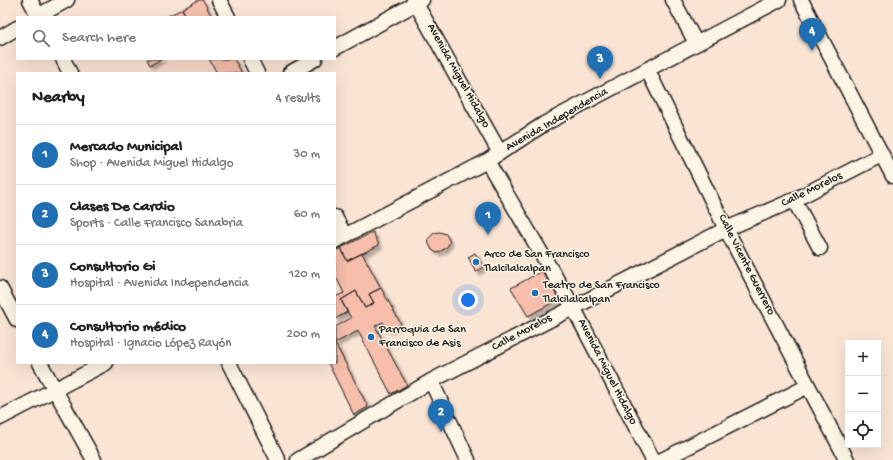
<!DOCTYPE html>
<html lang="en">
<head>
<meta charset="utf-8">
<style>
	body { margin:0; font-family:"Gochi Hand",sans-serif; background:#f2f2f2; color:#222 }
	.controls { position:absolute; right:12px; bottom:12px; display:grid; overflow:hidden; border-radius:0px; box-shadow:0 4px 16px #0002 }
	.controls button { width:36px; height:36px; display:grid; place-items:center; padding:0; border:0; border-bottom:1px solid #e0e0e0; background:#fff; color:#222; font:20px sans-serif }
	.you { position:absolute; left:468px; top:300px; width:14px; height:14px; margin:-10px; border:3px solid #fff; border-radius:50%; background:#1a73e8; box-shadow:0 0 0 6px #1a73e833 }
	.badge { display:grid; place-items:center; width:26px; height:26px; border-radius:50%; background:#1f6fb2; color:#fff; font-size:13px; font-weight:700 }
	.pin { position:absolute; translate:-50% -33px; filter:drop-shadow(0 1px 2px #0008) }
	.pin::after { content:''; position:absolute; top:21px; width:14px; height:12px; background:inherit; clip-path:polygon(0 0,100% 0,50% 100%) }
	.list { margin:0; padding:0; list-style:none }
	h2 { display:flex; justify-content:space-between; align-items:center; height:52px; margin:0; padding:0 16px; font-size:17px }
	h2 small { font-size:13px; font-weight:400; color:#767676 }
	.list li { display:grid; grid-template-columns:26px 1fr auto; gap:12px; align-items:center; box-sizing:border-box; height:60px; padding:0 16px; border-top:1px solid #e0e0e0 }
	.list b { display:block; font-size:15px; white-space:nowrap }
	.list p { margin:0; font-size:13px; white-space:nowrap; color:#767676 }
	.list em { font-size:13px; font-style:normal; color:#767676 }
	.icon { flex:none; width:22px; height:22px; fill:none; stroke:currentColor; stroke-width:2; stroke-linecap:round; stroke-linejoin:round }
	.map { position:relative; flex:none; width:893px; height:460px; overflow:hidden }
	.search { position:absolute; background:#fff; box-shadow:0 4px 16px #0002; left:16px; top:16px; width:320px; height:44px; display:flex; align-items:center; gap:10px; box-sizing:border-box; padding:0 14px; border-radius:0px; color:#767676; font-size:15px }
	.panel { position:absolute; background:#fff; box-shadow:0 4px 16px #0002; left:16px; top:72px; width:320px; height:292px; border-radius:0px }
	.map>svg:first-child { display:block }
</style>
</head>
<body>
<div class="map">
<svg width="893" height="460" viewBox="0 0 893 460">
	<defs>
		<filter id="shadow"><feDropShadow dx="3.5" dy="3.5" stdDeviation="1" flood-color="#0004"/></filter>
	</defs>
	<rect width="100%" height="100%" fill="#fae4d4"/>
	<filter id="ink" filterUnits="userSpaceOnUse"><feTurbulence type="fractalNoise" baseFrequency=".025" numOctaves="2"/><feDisplacementMap in="SourceGraphic" scale="8" xChannelSelector="R" yChannelSelector="G"/><feConvolveMatrix kernelMatrix="1 2 1 2 8 2 1 2 1" color-interpolation-filters="sRGB"/></filter>
	<g filter="url(#ink)">
		<path fill="#f9d9c8" d="M145 59H236L243 73H153Z"/>
		<path fill="#f6beab" stroke="#1c1c1c" filter="url(#shadow)" d="M199 0H203L212 17H187L182 9Z
			M182 9 187 17H166Z
			M147 59H162L150 65Z
			M209 59H234L242 73H217Z
			M373 232 379 245 347 261 341 248Z
			M440 232 446 234 450 242 446 248 437 253 432 250 429 244 428 239 434 233Z
			M341 248 347 261 362 253 381 288 369 294 374 303 365 308 356 291 341 300 347 312 335 319V297L344 293 335 275V251Z
			M475 253 484 267 476 272 468 257Z
			M542 271 559 299 528 316 511 288Z
			M381 288 401 324 388 331 383 322 375 326 407 385 391 394 358 331 335 343V327L351 318 341 300 356 291 365 308 374 303 369 294Z
			M335 343 368 407 354 415 328 363H335Z"/>
		<g fill="none" stroke-linecap="round" stroke-linejoin="round">
			<g stroke="#1c1c1c" stroke-width="17">
				<path id="minor" d="M30 0 39 17
					M219 0 228 17
					M414 0 500 153
					M673 0 696 43
					M801 0 893 176
					M36 17 67 0
					M0 38 17 28
					M335 48 422 0
					M63 59 70 73
					M250 59 257 73
					M647 69 726 229 847 460
					M290 73 315 59
					M487 161 573 307 653 460
					M794 200 820 248
					M335 217 345 236
					M335 241 487 161 544 124 779 0
					M0 288 17 320
					M40 363 94 460
					M229 363 278 460
					M431 381 468 460
					M0 418 106 363
					M298 460 431 381 726 229 794 200 881 155
					M662 460 808 386"/>
			</g>
			<use href="#minor" stroke="#fcf5e5" stroke-width="14"/>
		</g>
	</g>
	<g fill="#1f6fb2" stroke="#fcf5e5" stroke-width="1.5">
		<circle cx="476" cy="262" r="4"/>
		<circle cx="535" cy="293" r="4"/>
		<circle cx="371" cy="337" r="4"/>
	</g>
	<g text-anchor="middle" dominant-baseline="central" stroke-width="3" stroke-linejoin="round" paint-order="stroke">
		<g font-size="12" fill="#1c1c1c" stroke="#fcf5e5">
			<text transform="translate(458 76) rotate(61)">Avenida Miguel Hidalgo</text>
			<text transform="translate(557 120) rotate(-30)">Avenida Independencia</text>
			<text transform="translate(812 190) rotate(-26)">Calle Morelos</text>
			<text transform="translate(746 265) rotate(63)">Calle Vicente Guerrero</text>
			<text transform="translate(522 333) rotate(-28)">Calle Morelos</text>
			<text transform="translate(607 372) rotate(63)">Avenida Miguel Hidalgo</text>
		</g>
		<g font-size="12" fill="#1c1c1c" stroke="#fcf5e5" text-anchor="start">
			<text x="484" y="255">Arco de San Francisco<tspan x="484" dy="14">Tlalcilalcalpan</tspan></text>
			<text x="543" y="286">Teatro de San Francisco<tspan x="543" dy="14">Tlalcilalcalpan</tspan></text>
			<text x="379" y="330">Parroquia de San<tspan x="379" dy="14">Francisco de Asis</tspan></text>
		</g>
	</g>
</svg>
<div class="controls">
<button>+</button>
<button>−</button>
<button><svg class="icon" aria-label="locate" viewBox="0 0 24 24"><circle cx="12" cy="12" r="6"/><path d="M12 2v4M12 18v4M2 12h4M18 12h4"/></svg></button>
</div>
<div class="you"></div>
<div class="pin badge" style="left:488px;top:235px">1</div>
<div class="pin badge" style="left:441px;top:432px">2</div>
<div class="pin badge" style="left:600px;top:79px">3</div>
<div class="pin badge" style="left:812px;top:51px">4</div>
<div class="search"><svg class="icon" aria-label="search" viewBox="0 0 24 24"><circle cx="10" cy="10" r="6"/><path d="M15 15l6 6"/></svg>Search here</div>
<section class="panel">
<h2>Nearby<small>4 results</small></h2>
<ul class="list">
<li><span class="badge">1</span><div><b>Mercado Municipal</b><p>Shop · Avenida Miguel Hidalgo</p></div><em>30 m</em></li>
<li><span class="badge">2</span><div><b>Clases De Cardio</b><p>Sports · Calle Francisco Sanabria</p></div><em>60 m</em></li>
<li><span class="badge">3</span><div><b>Consultorio Gi</b><p>Hospital · Avenida Independencia</p></div><em>120 m</em></li>
<li><span class="badge">4</span><div><b>Consultorio médico</b><p>Hospital · Ignacio López Rayón</p></div><em>200 m</em></li>
</ul>
</section>
</div>
</body>
</html>
